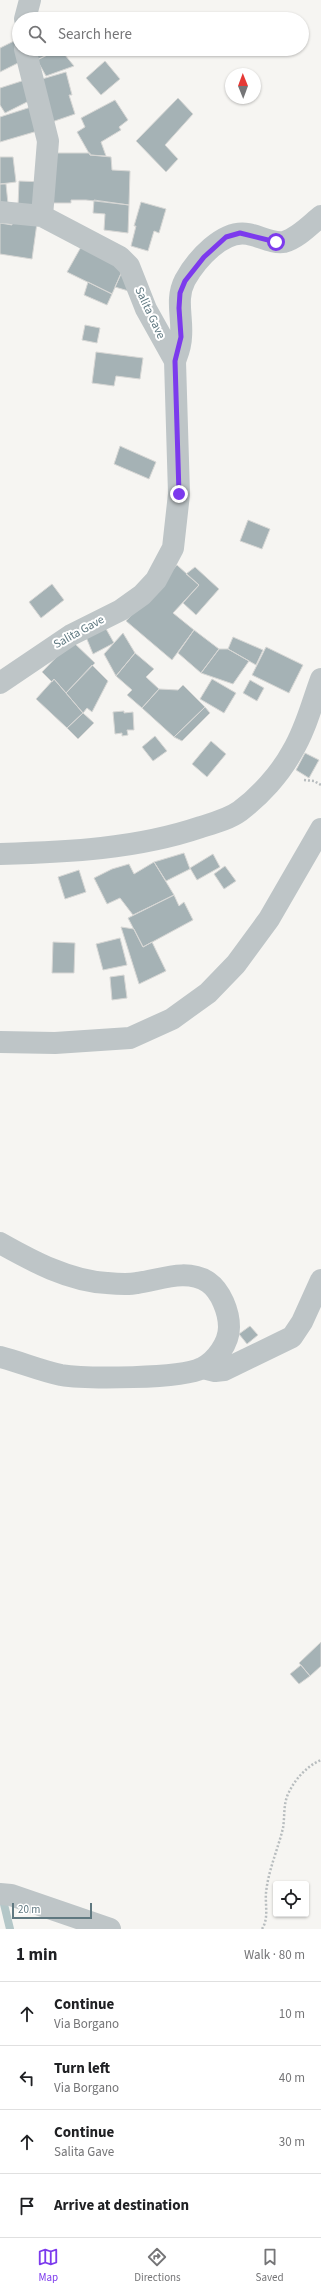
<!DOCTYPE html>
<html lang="en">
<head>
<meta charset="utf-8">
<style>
	body { margin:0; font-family:"Source Sans 3",sans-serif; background:#f2f2f2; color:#202124 }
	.controls { position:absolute; right:12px; bottom:12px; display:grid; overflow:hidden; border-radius:4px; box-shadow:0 1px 3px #0004 }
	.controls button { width:36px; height:36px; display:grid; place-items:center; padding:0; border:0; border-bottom:1px solid #e0e0e0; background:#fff; color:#202124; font:20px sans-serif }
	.compass { position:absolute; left:225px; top:68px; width:36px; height:36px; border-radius:50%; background:#fff; box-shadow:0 1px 3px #0004; rotate:359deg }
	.scale { position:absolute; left:12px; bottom:10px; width:80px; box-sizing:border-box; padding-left:4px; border:2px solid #5f7880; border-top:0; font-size:11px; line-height:14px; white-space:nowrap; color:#5f7880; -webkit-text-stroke:3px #fff; paint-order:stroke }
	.stop { position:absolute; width:12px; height:12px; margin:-9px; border:3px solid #7c3aed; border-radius:50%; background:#fff }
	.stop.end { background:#7c3aed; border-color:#fff; box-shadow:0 1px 4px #0008 }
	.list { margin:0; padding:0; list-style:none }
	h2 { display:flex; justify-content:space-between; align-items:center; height:52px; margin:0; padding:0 16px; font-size:17px }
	h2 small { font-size:13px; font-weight:400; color:#757577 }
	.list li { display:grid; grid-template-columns:26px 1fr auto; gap:12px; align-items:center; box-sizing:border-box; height:64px; padding:0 16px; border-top:1px solid #e0e0e0 }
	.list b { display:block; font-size:15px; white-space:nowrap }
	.list p { margin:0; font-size:13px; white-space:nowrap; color:#757577 }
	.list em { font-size:13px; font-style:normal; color:#757577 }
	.icon { flex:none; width:22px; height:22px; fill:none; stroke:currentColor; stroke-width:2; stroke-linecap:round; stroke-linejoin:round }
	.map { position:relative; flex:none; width:321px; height:1929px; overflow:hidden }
	.search { position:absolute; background:#fff; box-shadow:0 1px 3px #0004; left:12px; right:12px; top:12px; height:44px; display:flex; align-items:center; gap:10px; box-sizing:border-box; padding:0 14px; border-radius:22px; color:#757577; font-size:15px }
	.sheet { height:308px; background:#fff }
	nav { display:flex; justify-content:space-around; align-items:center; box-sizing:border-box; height:56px; border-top:1px solid #e0e0e0; background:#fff; font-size:11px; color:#757577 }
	nav a { display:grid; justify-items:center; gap:2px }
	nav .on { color:#7c3aed }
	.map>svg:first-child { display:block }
</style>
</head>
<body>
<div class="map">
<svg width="321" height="1929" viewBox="0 0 321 1929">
	<rect width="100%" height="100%" fill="#f6f5f2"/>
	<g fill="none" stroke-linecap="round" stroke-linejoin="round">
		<path stroke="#b4c7c8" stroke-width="8" d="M2 1896 10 1929"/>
	</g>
	<path fill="#a5b2b5" stroke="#d7d7d5" d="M59 15 61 19H52Z
		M18 39 24 60 0 72V48Z
		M31 49H58L37 60Z
		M60 49 74 66 46 76 37 60Z
		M105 61 120 79 101 95 86 78Z
		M66 72 72 95H69L75 114 46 124 42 79Z
		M28 79 33 99 5 113 0 105V88Z
		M178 98 193 114 165 145 178 159 166 172 136 141Z
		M115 100 128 120 119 127 121 130 101 142 106 156 90 155 77 132 85 127 81 118Z
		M34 106 41 130 0 142V117Z
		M52 153H90V155L111 157 112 170 130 171 129 205 86 200H71V203H52Z
		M0 157H13L16 182 0 184Z
		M19 181 44 182 41 210 18 206Z
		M0 184H6L8 204H0Z
		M94 200 129 205 128 233 104 230 105 214 93 213Z
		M141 202 166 209 159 233 154 231 148 251 131 246 136 226H134Z
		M12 221 37 223 32 259 0 254V223L12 225Z
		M81 247 123 269 112 294 67 272Z
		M123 269 132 292 115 287Z
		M88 282 112 294 107 305 84 295Z
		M85 325 100 328 97 343 82 340Z
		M96 352 143 358 140 379 116 376 114 386 92 383Z
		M120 446 156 462 149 479 114 464Z
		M248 520 270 529 262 549 240 541Z
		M177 565 199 585 173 613 194 630 172 660 126 621Z
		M195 567 219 589 196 615 183 603 199 585 186 574Z
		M52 584 64 600 41 618 29 602Z
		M105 627 114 643 93 654 86 637Z
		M194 630 219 649 201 673 178 653Z
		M123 633 135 653 116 676 104 654Z
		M233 637 263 650 256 665 228 649Z
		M72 641 95 663 66 693 54 679 52 682 42 672Z
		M266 647 303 665 289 693 252 675Z
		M219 649H228L249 661 233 684 201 673Z
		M135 653 154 669 146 677 159 689 142 708 127 695 132 690 116 676Z
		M92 665 108 681 92 712 87 708 83 713 66 693Z
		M54 679 83 713 67 728 36 699Z
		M212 679 236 693 224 713 200 699Z
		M250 680 264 688 257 701 243 693Z
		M183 685 205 707 174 737 142 708 159 689 178 690Z
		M205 707 210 713 182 741 174 737Z
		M124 711V713L133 712 134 730H127L128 735 122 736V733L115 734 113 712Z
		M83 713 94 723 78 739 67 728Z
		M155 736 167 751 153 761 142 747Z
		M211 741 226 754 207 777 192 764Z
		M305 753 319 760 309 778 296 770Z
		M184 853 190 869 166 881 154 862Z
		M213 854 220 867 197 880 190 868Z
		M154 862 174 895 133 915 120 898 107 904 94 878 112 869 129 864 134 874Z
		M225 866 236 881 224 889 214 874Z
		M79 870 86 892 65 899 58 877Z
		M174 895 179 906 184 902 193 920 143 947 128 918Z
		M121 927 134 929 143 947 152 942 166 971 139 984Z
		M120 938 127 965 103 970 96 944Z
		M53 942 75 943 74 973H52Z
		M124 975 127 998 112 1000 110 977Z
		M250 1326 258 1335 247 1344 239 1334Z
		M321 1642V1666L310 1676 299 1663Z
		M301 1665 310 1676 299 1684 290 1674Z"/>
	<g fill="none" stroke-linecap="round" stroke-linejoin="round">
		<path stroke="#b8bdbf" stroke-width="2.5" stroke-dasharray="2 2" stroke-linecap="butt" d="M304 780 314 781 321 785
			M262 1929C269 1918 265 1905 266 1893 268 1871 278 1849 283 1828 285 1816 283 1803 289 1792 296 1778 307 1766 321 1760"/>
		<path stroke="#bec5c7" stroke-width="22" d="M25 19 30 0
			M25 49 48 141 42 216
			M0 212 42 216 120 257 129 266 146 309 175 361 179 494 173 548 156 580 142 595 121 610 71 635 0 683
			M175 361C178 353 181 346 181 337 183 318 175 299 185 280 196 260 223 229 248 234 259 236 273 244 284 242 298 238 310 225 321 216
			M0 854C68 852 136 849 201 827 214 823 229 819 240 811 260 796 280 774 292 752 306 729 312 703 321 679
			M0 1042 55 1043 130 1038 172 1019 208 993 236 964 269 919 321 829
			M0 1243C32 1261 69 1281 107 1283 117 1284 128 1285 137 1283 160 1280 186 1268 208 1282 221 1291 229 1312 229 1327 229 1343 216 1361 202 1368 182 1379 85 1379 61 1375 41 1371 20 1362 0 1357
			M203 1368 215 1371 224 1370 292 1337 302 1322 321 1280
			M0 1894 11 1895 110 1929"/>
	</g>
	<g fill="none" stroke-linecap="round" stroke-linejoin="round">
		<path stroke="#7c3aed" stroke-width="5" d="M179 494 175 361 181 337 179 308 180 293 185 281 204 257 226 237 240 233 276 242"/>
	</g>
	<g text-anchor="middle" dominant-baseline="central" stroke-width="4" stroke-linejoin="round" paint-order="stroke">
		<g font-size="12" fill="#5f7880" stroke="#fff">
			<text transform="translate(150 313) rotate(65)">Salita Gave</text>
			<text transform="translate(79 632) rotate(-29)">Salita Gave</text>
		</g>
	</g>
</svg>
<div class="controls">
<button><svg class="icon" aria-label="locate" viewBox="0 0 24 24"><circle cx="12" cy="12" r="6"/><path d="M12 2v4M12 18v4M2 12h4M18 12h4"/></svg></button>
</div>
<svg class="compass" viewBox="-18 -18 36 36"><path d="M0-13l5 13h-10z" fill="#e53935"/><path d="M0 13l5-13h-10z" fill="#757577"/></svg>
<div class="scale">20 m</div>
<div class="stop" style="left:276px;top:242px"></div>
<div class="stop end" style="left:179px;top:494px"></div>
<div class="search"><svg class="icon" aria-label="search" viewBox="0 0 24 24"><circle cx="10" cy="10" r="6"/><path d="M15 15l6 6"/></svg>Search here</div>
</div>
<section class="sheet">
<h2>1 min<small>Walk · 80 m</small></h2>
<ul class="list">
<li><svg class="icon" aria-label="ahead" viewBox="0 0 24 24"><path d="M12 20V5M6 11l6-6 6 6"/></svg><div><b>Continue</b><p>Via Borgano</p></div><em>10 m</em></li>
<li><svg class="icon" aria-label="left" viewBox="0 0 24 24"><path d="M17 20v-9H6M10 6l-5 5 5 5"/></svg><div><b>Turn left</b><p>Via Borgano</p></div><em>40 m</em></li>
<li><svg class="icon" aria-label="ahead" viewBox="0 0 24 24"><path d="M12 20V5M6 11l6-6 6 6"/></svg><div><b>Continue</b><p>Salita Gave</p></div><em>30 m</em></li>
<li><svg class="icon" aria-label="arrive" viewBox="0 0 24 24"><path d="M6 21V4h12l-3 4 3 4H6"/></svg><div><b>Arrive at destination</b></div></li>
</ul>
</section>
<nav>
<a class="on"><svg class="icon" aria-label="map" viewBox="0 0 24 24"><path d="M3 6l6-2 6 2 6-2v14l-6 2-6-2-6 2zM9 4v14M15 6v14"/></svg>Map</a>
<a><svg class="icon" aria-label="directions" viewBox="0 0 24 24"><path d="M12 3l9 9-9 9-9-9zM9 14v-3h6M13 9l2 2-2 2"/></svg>Directions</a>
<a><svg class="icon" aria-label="saved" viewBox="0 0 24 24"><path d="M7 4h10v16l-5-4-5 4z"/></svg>Saved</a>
</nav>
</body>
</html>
